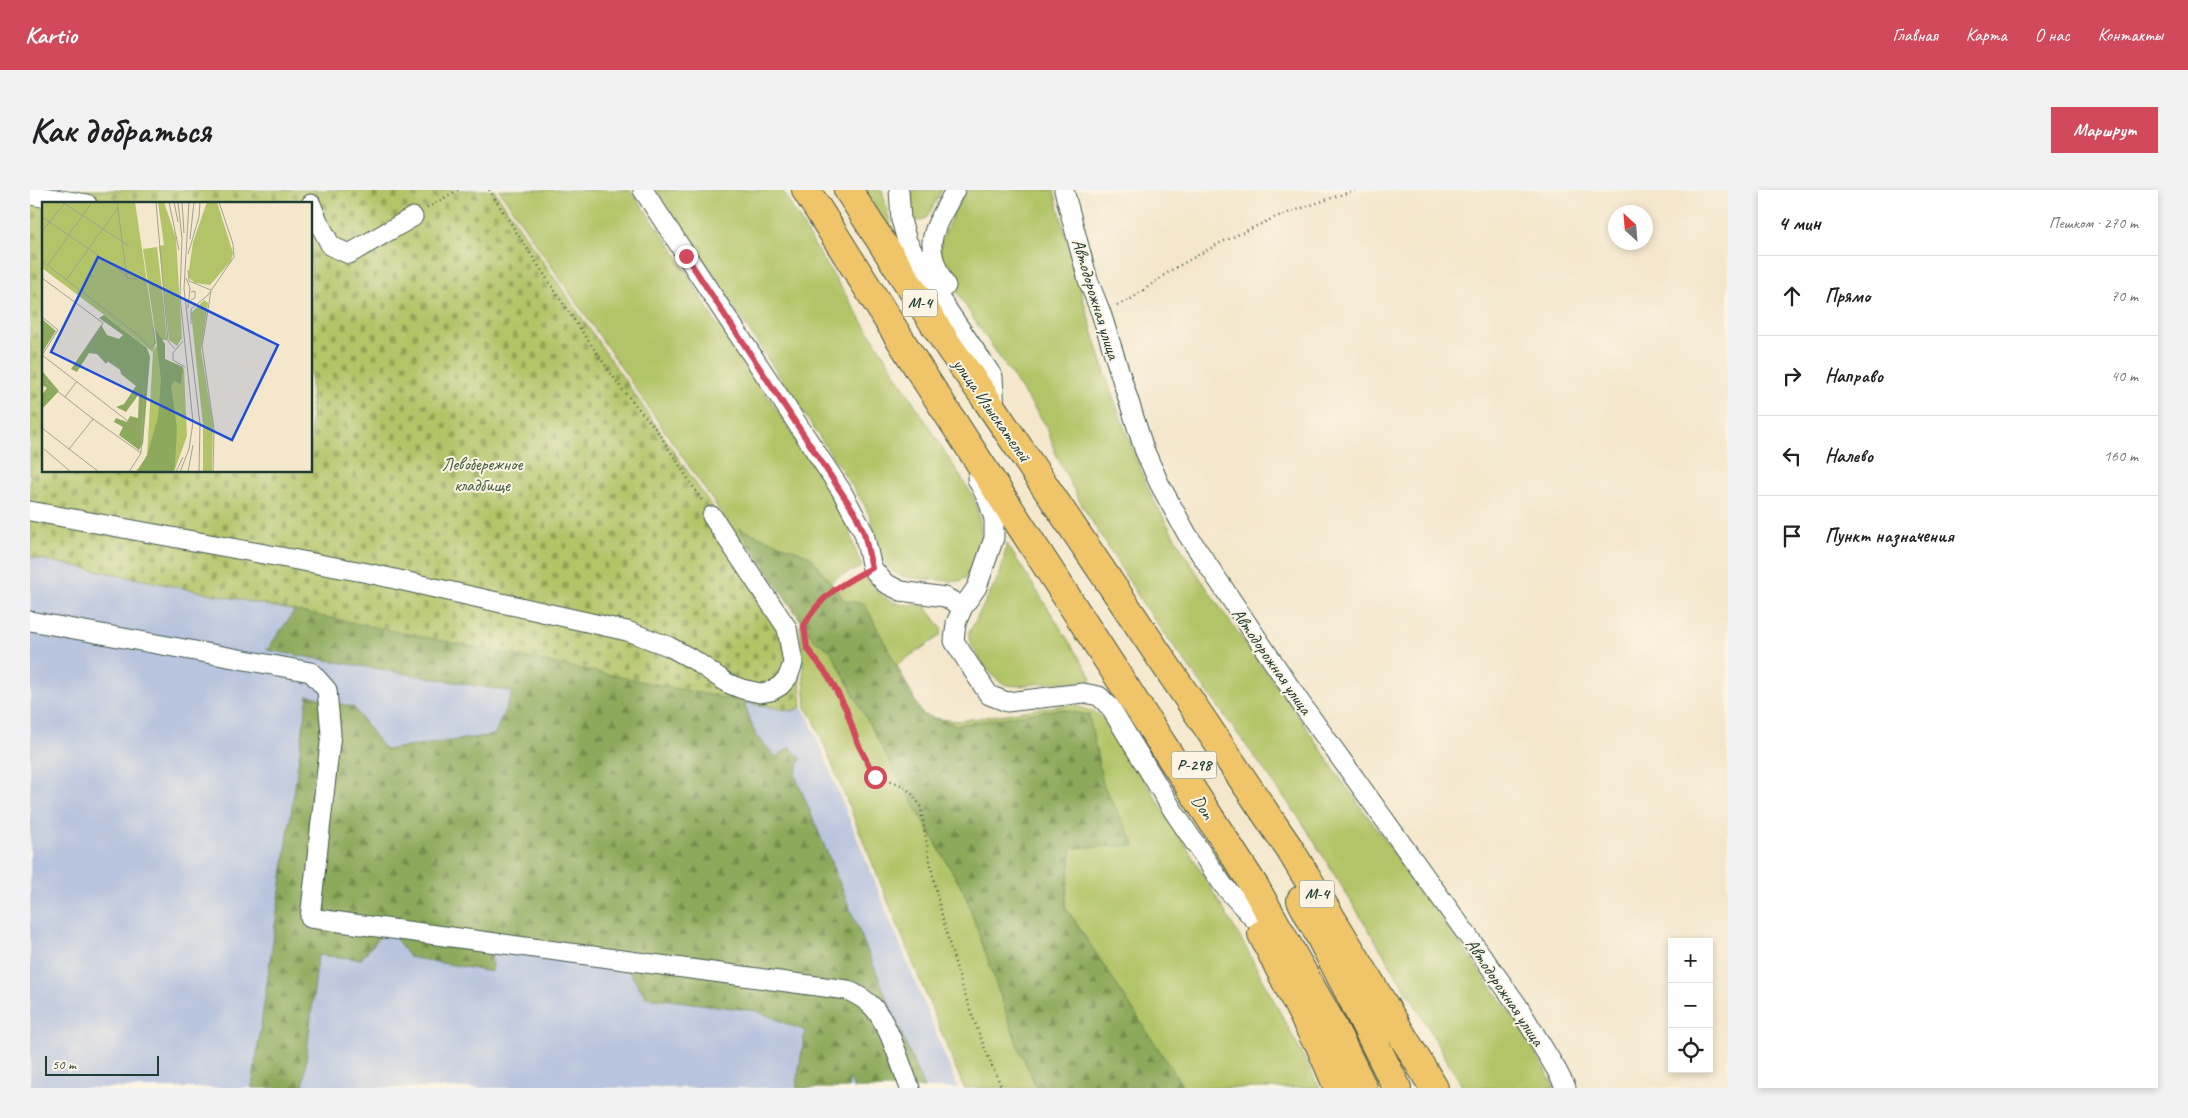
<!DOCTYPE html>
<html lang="ru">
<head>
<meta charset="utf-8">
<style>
	body { margin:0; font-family:Caveat,sans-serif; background:#f2f2f2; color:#202124 }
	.controls { position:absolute; right:15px; bottom:15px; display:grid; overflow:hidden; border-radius:0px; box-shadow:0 2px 8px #0003 }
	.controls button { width:45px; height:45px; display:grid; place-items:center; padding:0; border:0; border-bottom:1px solid #e0e0e0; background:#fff; color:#202124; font:25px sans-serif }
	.compass { position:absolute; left:1578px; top:15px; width:45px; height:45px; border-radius:50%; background:#fff; box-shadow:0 2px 8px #0003; rotate:334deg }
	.scale { position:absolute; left:15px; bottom:12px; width:114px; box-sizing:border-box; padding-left:5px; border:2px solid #1f3d34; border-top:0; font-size:14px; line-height:18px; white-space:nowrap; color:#1f3d34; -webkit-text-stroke:4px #fcf5e5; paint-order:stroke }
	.stop { position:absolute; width:15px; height:15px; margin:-11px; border:4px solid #d1495b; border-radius:50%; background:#fff }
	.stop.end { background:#d1495b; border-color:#fff; box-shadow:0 1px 5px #0008 }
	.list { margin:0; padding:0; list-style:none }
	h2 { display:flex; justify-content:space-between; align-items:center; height:65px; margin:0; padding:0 20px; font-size:21px }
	h2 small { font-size:16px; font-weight:400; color:#757577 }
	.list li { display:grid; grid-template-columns:32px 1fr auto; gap:15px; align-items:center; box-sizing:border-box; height:80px; padding:0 20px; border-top:1px solid #e0e0e0 }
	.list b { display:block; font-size:19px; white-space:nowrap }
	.list em { font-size:16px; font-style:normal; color:#757577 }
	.icon { flex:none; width:28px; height:28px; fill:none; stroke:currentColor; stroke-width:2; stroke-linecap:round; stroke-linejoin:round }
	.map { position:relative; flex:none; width:1698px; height:898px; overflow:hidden; border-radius:0px }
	header { display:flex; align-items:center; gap:30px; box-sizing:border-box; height:70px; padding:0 25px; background:#d1495b; color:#fff }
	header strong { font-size:24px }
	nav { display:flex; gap:28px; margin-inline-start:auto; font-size:18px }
	.intro { display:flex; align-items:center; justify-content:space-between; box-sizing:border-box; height:120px; padding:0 30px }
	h1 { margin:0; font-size:35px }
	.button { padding:12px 22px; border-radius:0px; background:#d1495b; color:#fff; font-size:18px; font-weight:700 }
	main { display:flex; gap:30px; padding:0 30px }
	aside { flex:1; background:#fff; border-radius:0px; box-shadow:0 2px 8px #0003 }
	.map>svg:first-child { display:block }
</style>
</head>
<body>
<header>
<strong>Kartio</strong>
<nav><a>Главная</a><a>Карта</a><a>О нас</a><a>Контакты</a></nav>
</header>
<div class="intro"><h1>Как добраться</h1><a class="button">Маршрут</a></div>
<main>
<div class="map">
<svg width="1698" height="898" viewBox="0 0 1698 898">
	<defs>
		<pattern id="forest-firs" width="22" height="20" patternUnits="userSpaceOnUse" patternTransform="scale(1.25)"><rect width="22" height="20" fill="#8daa5c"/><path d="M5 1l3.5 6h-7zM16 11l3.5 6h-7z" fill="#738c4d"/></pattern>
		<pattern id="cemetery-stones" width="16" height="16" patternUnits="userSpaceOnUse" patternTransform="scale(1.25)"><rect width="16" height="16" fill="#b2c467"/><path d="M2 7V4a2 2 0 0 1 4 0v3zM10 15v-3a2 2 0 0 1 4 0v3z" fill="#90a056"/></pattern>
	</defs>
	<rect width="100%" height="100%" fill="#fcf5e5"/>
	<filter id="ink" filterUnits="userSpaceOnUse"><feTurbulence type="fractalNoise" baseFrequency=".02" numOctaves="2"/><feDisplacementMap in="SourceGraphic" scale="10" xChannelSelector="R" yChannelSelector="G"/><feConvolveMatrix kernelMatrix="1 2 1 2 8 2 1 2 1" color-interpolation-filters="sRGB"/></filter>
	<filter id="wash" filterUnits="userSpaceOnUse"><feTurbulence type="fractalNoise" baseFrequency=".0096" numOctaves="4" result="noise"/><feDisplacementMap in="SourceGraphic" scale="20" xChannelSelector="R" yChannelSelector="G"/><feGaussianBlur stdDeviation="1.12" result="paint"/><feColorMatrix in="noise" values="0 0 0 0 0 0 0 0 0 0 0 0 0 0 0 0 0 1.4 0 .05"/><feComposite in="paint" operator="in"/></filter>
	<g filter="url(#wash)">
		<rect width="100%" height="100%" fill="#f4e7cc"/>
		<path fill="#b9c5de" d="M0 367 714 512 762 521 772 517 779 529 928 898H0Z"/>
		<path fill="#b2c467" stroke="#68804e" d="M469 0H600L644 60 684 130 696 144 803 303 816 326 824 357 832 377 809 386 795 397 711 352Z
			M626 0H752L786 58 944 308C952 329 958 378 932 390 925 393 906 389 898 389 877 388 868 389 854 372 846 362 846 351 844 339 842 330 838 322 834 314Z
			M835 0H852L861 36 857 35Z
			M883 0H912L897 27 891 31 882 30C876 21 878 9 883 0Z
			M935 0H1024C1040 63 1057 125 1076 186 1085 216 1097 243 1108 272 1114 289 1121 307 1131 323 1181 416 1251 495 1307 584L1494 842 1525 898H1433L1384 813 1270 629 1115 417 1051 314 1025 263 1017 237 945 131 916 84 910 72 911 50Z
			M977 354 1061 486V492C1047 492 1032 492 1018 493 982 495 974 505 951 470 945 461 938 454 939 443L970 384Z
			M835 385C846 401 856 413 876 415 883 415 890 414 896 417L912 439 910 446 874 470 863 481 804 402Z
			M780 418 890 527 929 531 1041 514 1066 523 1074 529 1143 634 1215 756 1290 898H934L784 530 776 517 770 436Z"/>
		<path fill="url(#forest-firs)" stroke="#567448" d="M708 338 780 366 815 411 834 413 892 524 927 535 1030 519 1059 525 1073 594 1105 655 1042 658 1035 716 1154 898H1007L987 854 935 704 865 582 800 460 784 450Z
			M265 420 714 512 726 546 746 567 760 557 771 568 765 585 894 898H824L819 888 818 898H766L775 841 726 821 616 807 589 766 461 751 462 782 379 767 358 737 331 769 288 765 273 898H222L278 505 323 517 355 560 464 545 483 502 237 460Z"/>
		<path fill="url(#cemetery-stones)" stroke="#68804e" fill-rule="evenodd" d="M0 0H464L766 439 772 517 762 521 714 512 0 367ZM14 14H281V281H14Z"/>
	</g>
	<g filter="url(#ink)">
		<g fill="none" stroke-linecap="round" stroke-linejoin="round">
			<g stroke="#3f564b" stroke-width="21">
				<path id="minor" d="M613 0 811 300 834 343 842 378 855 393 871 401 915 407 933 417
					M869 0 871 30 877 51 904 100 963 187 965 220
					M1034 0 1058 90 1071 123 1114 259 1129 293 1157 344 1270 512 1486 813 1526 879 1536 898
					M0 5 57 14
					M281 14 288 31 301 56 319 64 383 27
					M916 96C890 51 904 41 925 0
					M947 289 958 310 964 329V348L947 397 933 417 926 433 924 451 959 505 977 512 1053 503 1069 506 1080 517 1144 622 1193 695 1225 730
					M0 321 338 383 597 441 638 456 664 470 697 493 712 499 730 503 741 501 750 496 758 487 763 473 757 438 682 326
					M0 431 281 482 297 500 301 544 280 728 817 800C826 804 835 809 843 817 860 836 870 874 880 898"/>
			</g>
			<g stroke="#3f564b" stroke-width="26">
				<path id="major" d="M1284 847 1306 898"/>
			</g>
			<g stroke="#3f564b" stroke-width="30">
				<path id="highway" d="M776 0 892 184 1225 697 1298 827 1333 898
					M818 0 919 157 954 206 1259 658 1404 898
					M1271 710 1322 808 1367 898
					M1232 744 1284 847"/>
			</g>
			<path stroke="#3f564b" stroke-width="2.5" stroke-dasharray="1 4" stroke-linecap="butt" d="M459 0 536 118 591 198 626 239 673 312
				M397 18 428 0
				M1087 115 1101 109 1143 79 1190 53 1246 27 1325 0
				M774 436C786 412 804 398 827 386
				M779 460 799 487 816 519 828 554 845 587C868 592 880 596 891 618 905 714 931 809 972 898"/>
			<use href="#minor" stroke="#fff" stroke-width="19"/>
			<use href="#major" stroke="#f0c469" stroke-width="24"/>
			<use href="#highway" stroke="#f0c469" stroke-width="28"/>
		</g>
	</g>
	<g fill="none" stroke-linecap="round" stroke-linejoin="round" filter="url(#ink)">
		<path stroke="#d1495b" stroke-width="6" d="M656 66 825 323 834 343 842 378C813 393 789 406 774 436L777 458 799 487 816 519 828 554 845 587"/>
	</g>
	<g text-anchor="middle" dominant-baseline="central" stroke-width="4" stroke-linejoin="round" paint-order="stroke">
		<g fill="#fcf5e5" stroke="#617469" stroke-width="1">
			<rect x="872.5" y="99.5" width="35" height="27" rx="4"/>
			<rect x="1141.5" y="561.5" width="45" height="27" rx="4"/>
			<rect x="1269.5" y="690.5" width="35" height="27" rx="4"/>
		</g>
		<g font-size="16" font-weight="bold" fill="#1f3d34">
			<text x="890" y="113">М-4</text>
			<text x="1164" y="575">Р-298</text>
			<text x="1287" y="704">М-4</text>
		</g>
		<g font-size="18" fill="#1f3d34" stroke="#fcf5e5">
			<text transform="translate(1066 109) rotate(73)">Автодорожная улица</text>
			<text transform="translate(962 220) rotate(55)">улица Изыскателей</text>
			<text transform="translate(1242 471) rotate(55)">Автодорожная улица</text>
			<text transform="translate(1173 617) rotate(57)">Don</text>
			<text transform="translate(1475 802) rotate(56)">Автодорожная улица</text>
		</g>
		<g font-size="18" fill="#445f41" stroke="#fcf5e5">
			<text x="452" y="274">Левобережное<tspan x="452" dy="21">кладбище</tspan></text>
		</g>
	</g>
	<g transform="translate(12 12)">
		<rect width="270" height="270" fill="#f4e7cc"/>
		<path d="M116 0H122L134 36 140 136 135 144 127 138 117 44 122 43ZM165 0H175L191 51 189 59 168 83 153 81 146 75 151 40ZM115 45 121 95 125 138H120L113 129 101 47ZM162 98 166 101 159 148 171 222 170 270H161V223L149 111ZM117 140 123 157 142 167 145 234 132 270H93L105 255 111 150Z" fill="#b2c467"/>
		<path d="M62 113 105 146 108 155 101 242 97 248 77 233 81 225 72 220 74 216 85 220 88 214 96 216 97 192 84 210 74 205 82 202 94 184 79 172 78 167 66 159 64 162 55 152 47 151 35 170 29 167 59 123 65 133 77 137 81 133 57 116ZM0 117 14 129 1 149H0ZM113 127 123 142V157L141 165 139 182 132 179 129 184 135 226 133 264 131 270H95L105 253 116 215 119 178ZM0 169 17 189 0 207V193L5 186 0 183Z" fill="#8daa5c"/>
		<path d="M0 0H93L114 141 111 150 0 66Z" fill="#b2c467"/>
		<path fill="none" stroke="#9fa38f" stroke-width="1" d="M20 0 87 44M75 0 85 76 95 77M114 0 126 139 133 147M127 0 137 48M132 0 136 20M136 0 140 36 138 95 151 220 147 247 138 270M140 0 142 31M147 0 142 87 158 222 157 270M0 15 85 73M0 29 24 0M148 37 152 0M146 52 157 15 158 0M0 59 96 133 108 146 113 141 111 125M6 63 50 0M146 68 147 79 169 88M0 76 61 121 48 147 102 184 99 251 87 270M144 76 148 86 146 106M24 78 76 6M169 89 160 144 172 227 171 270M149 90 153 89V96L149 98M0 115 16 128 0 153 100 230M149 122V107L166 93 192 55 191 42 177 0M141 139 131 151V158L143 165M0 177 51 217 27 247 0 226M23 195 35 179M51 217 99 251M2 247 29 270M27 247 57 270M134 270 141 255M146 270 151 243"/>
		<path fill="#1d4ed8" fill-opacity="0.15" stroke="#1d4ed8" stroke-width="2.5" d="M56 55 236 143 190 238 9 150Z"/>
		<rect width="270" height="270" fill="none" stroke="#1f3d34" stroke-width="2.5"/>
	</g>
</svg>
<div class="controls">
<button>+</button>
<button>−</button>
<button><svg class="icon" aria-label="locate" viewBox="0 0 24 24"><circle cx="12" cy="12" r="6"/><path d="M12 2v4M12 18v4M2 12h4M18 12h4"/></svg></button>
</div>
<svg class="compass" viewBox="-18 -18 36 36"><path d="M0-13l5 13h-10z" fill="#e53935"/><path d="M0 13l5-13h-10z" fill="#757577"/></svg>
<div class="scale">50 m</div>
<div class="stop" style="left:845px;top:587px"></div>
<div class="stop end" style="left:656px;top:66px"></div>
</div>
<aside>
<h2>4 мин<small>Пешком · 270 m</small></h2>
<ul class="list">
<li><svg class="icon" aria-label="ahead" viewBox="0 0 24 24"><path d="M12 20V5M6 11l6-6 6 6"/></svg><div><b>Прямо</b></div><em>70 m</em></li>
<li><svg class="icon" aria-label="right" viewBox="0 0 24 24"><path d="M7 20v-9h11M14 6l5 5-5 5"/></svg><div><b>Направо</b></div><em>40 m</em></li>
<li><svg class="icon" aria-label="left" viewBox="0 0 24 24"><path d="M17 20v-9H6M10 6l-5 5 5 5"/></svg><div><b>Налево</b></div><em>160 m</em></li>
<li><svg class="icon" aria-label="arrive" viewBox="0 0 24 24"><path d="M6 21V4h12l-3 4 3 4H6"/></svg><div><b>Пункт назначения</b></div></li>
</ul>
</aside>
</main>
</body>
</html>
